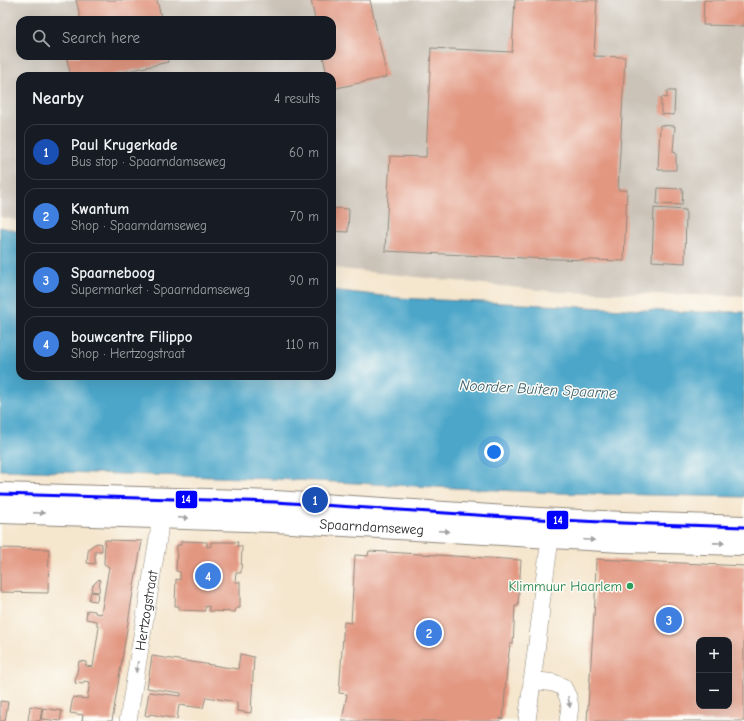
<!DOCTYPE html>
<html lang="en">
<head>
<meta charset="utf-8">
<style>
	body { margin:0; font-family:"Comic Neue",sans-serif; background:#242831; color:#f1f3f6 }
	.controls { position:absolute; right:12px; bottom:12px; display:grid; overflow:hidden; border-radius:8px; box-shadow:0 4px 16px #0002 }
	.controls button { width:36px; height:36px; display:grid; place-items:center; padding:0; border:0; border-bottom:1px solid #363941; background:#171b24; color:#f1f3f6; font:20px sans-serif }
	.you { position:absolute; left:494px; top:452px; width:14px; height:14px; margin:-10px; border:3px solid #fff; border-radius:50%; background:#1a73e8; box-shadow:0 0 0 6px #1a73e833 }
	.badge { display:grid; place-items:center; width:26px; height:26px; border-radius:50%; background:#d93025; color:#fff; font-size:13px; font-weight:700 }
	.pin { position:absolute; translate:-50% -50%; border:2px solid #fff; box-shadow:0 1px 4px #0006 }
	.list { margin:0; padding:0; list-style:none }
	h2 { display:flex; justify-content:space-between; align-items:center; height:52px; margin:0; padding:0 16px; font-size:17px }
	h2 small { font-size:13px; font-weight:400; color:#9ea1a6 }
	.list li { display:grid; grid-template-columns:26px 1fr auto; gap:12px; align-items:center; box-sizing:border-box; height:56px; margin:0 8px 8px; padding:0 8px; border:1px solid #363941; border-radius:12px }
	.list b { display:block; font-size:15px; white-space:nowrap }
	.list p { margin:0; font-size:13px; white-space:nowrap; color:#9ea1a6 }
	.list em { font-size:13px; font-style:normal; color:#9ea1a6 }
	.icon { flex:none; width:22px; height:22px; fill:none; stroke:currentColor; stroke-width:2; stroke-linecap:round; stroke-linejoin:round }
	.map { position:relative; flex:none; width:744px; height:721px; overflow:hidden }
	.search { position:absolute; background:#171b24; box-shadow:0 4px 16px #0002; left:16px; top:16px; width:320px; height:44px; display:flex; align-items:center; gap:10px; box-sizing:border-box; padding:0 14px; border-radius:12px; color:#9ea1a6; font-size:15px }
	.panel { position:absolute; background:#171b24; box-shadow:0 4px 16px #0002; left:16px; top:72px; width:320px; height:308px; border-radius:12px }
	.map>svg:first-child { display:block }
</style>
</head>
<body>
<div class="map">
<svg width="744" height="721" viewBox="0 0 744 721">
	<rect width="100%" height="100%" fill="#fdfcf7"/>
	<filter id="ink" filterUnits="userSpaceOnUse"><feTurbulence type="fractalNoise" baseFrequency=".025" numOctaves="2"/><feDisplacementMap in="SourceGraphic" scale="8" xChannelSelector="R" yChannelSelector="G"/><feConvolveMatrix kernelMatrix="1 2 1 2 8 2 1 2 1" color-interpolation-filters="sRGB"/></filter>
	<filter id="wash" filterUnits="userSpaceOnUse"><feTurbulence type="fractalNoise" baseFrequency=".012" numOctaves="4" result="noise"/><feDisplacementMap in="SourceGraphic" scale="16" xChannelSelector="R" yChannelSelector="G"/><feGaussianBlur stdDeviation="0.9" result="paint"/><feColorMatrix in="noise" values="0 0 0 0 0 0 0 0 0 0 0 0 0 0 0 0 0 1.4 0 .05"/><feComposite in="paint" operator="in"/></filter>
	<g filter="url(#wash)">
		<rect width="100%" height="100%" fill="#f5e6ce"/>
		<path fill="#cbc3b8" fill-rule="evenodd" d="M0 0H744V296L559 292 332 268V76H20V221L0 217ZM20 20H332V56H20Z"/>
		<path fill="#4ba6c9" stroke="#3b687a" d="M0 227 20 232V376H332V290L400 298 687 312H744V497L556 493 274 479 0 470Z"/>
		<g id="blocks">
			<path fill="#e29781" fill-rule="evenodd" d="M76 0H157L161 17 158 18 159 20H81Z
				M311 0H370L387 77 332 89V76H327L323 56H332V20H315Z
				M515 0H597L594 56 625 57 618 190H627L624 261 524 258 385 251 390 156 426 157 431 48 512 52Z
				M704 0H744V26L703 25Z
				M66 56H167L168 62 107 76H71Z
				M667 91H675L674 115 661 114V97L667 98Z
				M660 125 675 126 673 152 676 153V170H658Z
				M658 188 683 189 682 205 657 204Z
				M332 208 349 209 348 232 332 231Z
				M654 208 686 210 685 263 652 261Z
				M105 540 142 541 134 586 112 721H82L83 715 70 713 73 697 87 699 90 682 84 681 83 684 75 683 79 661 86 662V666L93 667 99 627 97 626V621L86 619 87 610 95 611V613L101 614 109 567 104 564Z
				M181 541 207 542V547L211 546V542H238L237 546H242L241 573H236L235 582H240V608H236L235 612 209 611V606L205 607V611L179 610V606H175L176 579 180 580V572L176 571 177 545H181Z
				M98 543 102 544V551H95V564L87 563 88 552 89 548 95 544Z
				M0 548 49 549 48 593 0 592Z
				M369 551 521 560 518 606H515L513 644H510L507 668 503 719 500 718V721H342L347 694 339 693 344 622 351 623 355 555 368 556Z
				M596 559 744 566V721H587L595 600ZM699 640H729V706H699Z
				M99 579 100 580 99 592 91 591 93 585Z
				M91 592 98 593 97 601 89 600Z
				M240 654 254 657 251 713 237 711V702L206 697 203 708 179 705 177 719 150 714 149 716 145 715 149 692 181 696V693L147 688 152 656 238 669Z
				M0 701 8 702 5 721H0Z
				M30 706 42 708 40 721H28Z
				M43 708 62 711 60 721 41 719Z"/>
		</g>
	</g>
	<g filter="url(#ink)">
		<use href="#blocks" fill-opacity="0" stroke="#90887c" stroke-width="1"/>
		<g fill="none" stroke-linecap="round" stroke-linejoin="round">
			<g stroke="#90887c" stroke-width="18">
				<g id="minor">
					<path d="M532 680 554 683 563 687 568 697 570 707 568 721"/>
					<path id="s1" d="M128 721 159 532V506"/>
					<path d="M527 721 540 620 541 604 552 525"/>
				</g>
			</g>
			<g stroke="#90887c" stroke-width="24">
				<g id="secondary">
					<path d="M0 494 275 502 539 519 623 523 744 527"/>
					<path id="s2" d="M0 512 274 521 622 541 744 544"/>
				</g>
			</g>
			<use href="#minor" stroke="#fff" stroke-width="17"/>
			<use href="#secondary" stroke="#fff" stroke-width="22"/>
			<g stroke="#fdfcf7" stroke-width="6">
				<path id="bus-1" d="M0 494 275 502 539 519 623 523 744 527"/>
			</g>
			<use href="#bus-1" stroke="#00f" stroke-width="3"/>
		</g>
		<defs><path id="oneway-solid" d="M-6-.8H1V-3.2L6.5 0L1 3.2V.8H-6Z"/></defs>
		<g fill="#a0a0a0">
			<use href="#oneway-solid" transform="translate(39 513) rotate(2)"/>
			<use href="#oneway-solid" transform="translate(183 518) rotate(2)"/>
			<use href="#oneway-solid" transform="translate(444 531) rotate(3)"/>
			<use href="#oneway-solid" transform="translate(589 540) rotate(3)"/>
			<use href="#oneway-solid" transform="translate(719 543) rotate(1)"/>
			<use href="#oneway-solid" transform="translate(137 667) rotate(99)"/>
			<use href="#oneway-solid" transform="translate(569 702) rotate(79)"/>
		</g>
	</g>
	<circle fill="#2e9e5b" stroke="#fdfcf7" stroke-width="1.5" cx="630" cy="586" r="4"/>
	<g text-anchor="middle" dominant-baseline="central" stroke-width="3" stroke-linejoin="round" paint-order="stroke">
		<g font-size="14" fill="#2b2b2b" stroke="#fdfcf7">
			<text stroke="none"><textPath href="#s2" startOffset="372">Spaarndamseweg</textPath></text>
			<text stroke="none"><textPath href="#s1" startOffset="112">Hertzogstraat</textPath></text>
		</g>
		<g font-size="14" fill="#27864d" stroke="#fdfcf7" text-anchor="end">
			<text x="622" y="586">Klimmuur Haarlem</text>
		</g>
		<g font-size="15" font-style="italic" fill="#385c6a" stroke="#fdfcf7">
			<text transform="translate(538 389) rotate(3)">Noorder Buiten Spaarne</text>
		</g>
	</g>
	<g stroke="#fdfcf7" stroke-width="1.5">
		<rect x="175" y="490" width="23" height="19" rx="4" fill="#00f"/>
		<rect x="546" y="510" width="23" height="20" rx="4" fill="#00f"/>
	</g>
	<g font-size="11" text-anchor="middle" font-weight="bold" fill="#fff">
		<text x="186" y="503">14</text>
		<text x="558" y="524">14</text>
	</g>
</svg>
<div class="controls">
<button>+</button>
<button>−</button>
</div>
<div class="you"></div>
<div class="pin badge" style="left:315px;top:500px;background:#1a4fb4">1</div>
<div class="pin badge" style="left:429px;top:633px;background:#3f7fe0">2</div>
<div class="pin badge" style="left:669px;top:620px;background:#3f7fe0">3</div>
<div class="pin badge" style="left:208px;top:576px;background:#3f7fe0">4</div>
<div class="search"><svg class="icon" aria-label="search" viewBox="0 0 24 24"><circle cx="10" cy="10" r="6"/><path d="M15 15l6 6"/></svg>Search here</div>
<section class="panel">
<h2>Nearby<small>4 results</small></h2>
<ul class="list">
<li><span class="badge" style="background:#1a4fb4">1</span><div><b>Paul Krugerkade</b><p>Bus stop · Spaarndamseweg</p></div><em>60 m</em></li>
<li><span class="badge" style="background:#3f7fe0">2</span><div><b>Kwantum</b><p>Shop · Spaarndamseweg</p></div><em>70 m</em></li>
<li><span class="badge" style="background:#3f7fe0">3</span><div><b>Spaarneboog</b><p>Supermarket · Spaarndamseweg</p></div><em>90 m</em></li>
<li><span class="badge" style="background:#3f7fe0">4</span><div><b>bouwcentre Filippo</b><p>Shop · Hertzogstraat</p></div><em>110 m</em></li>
</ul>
</section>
</div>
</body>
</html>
